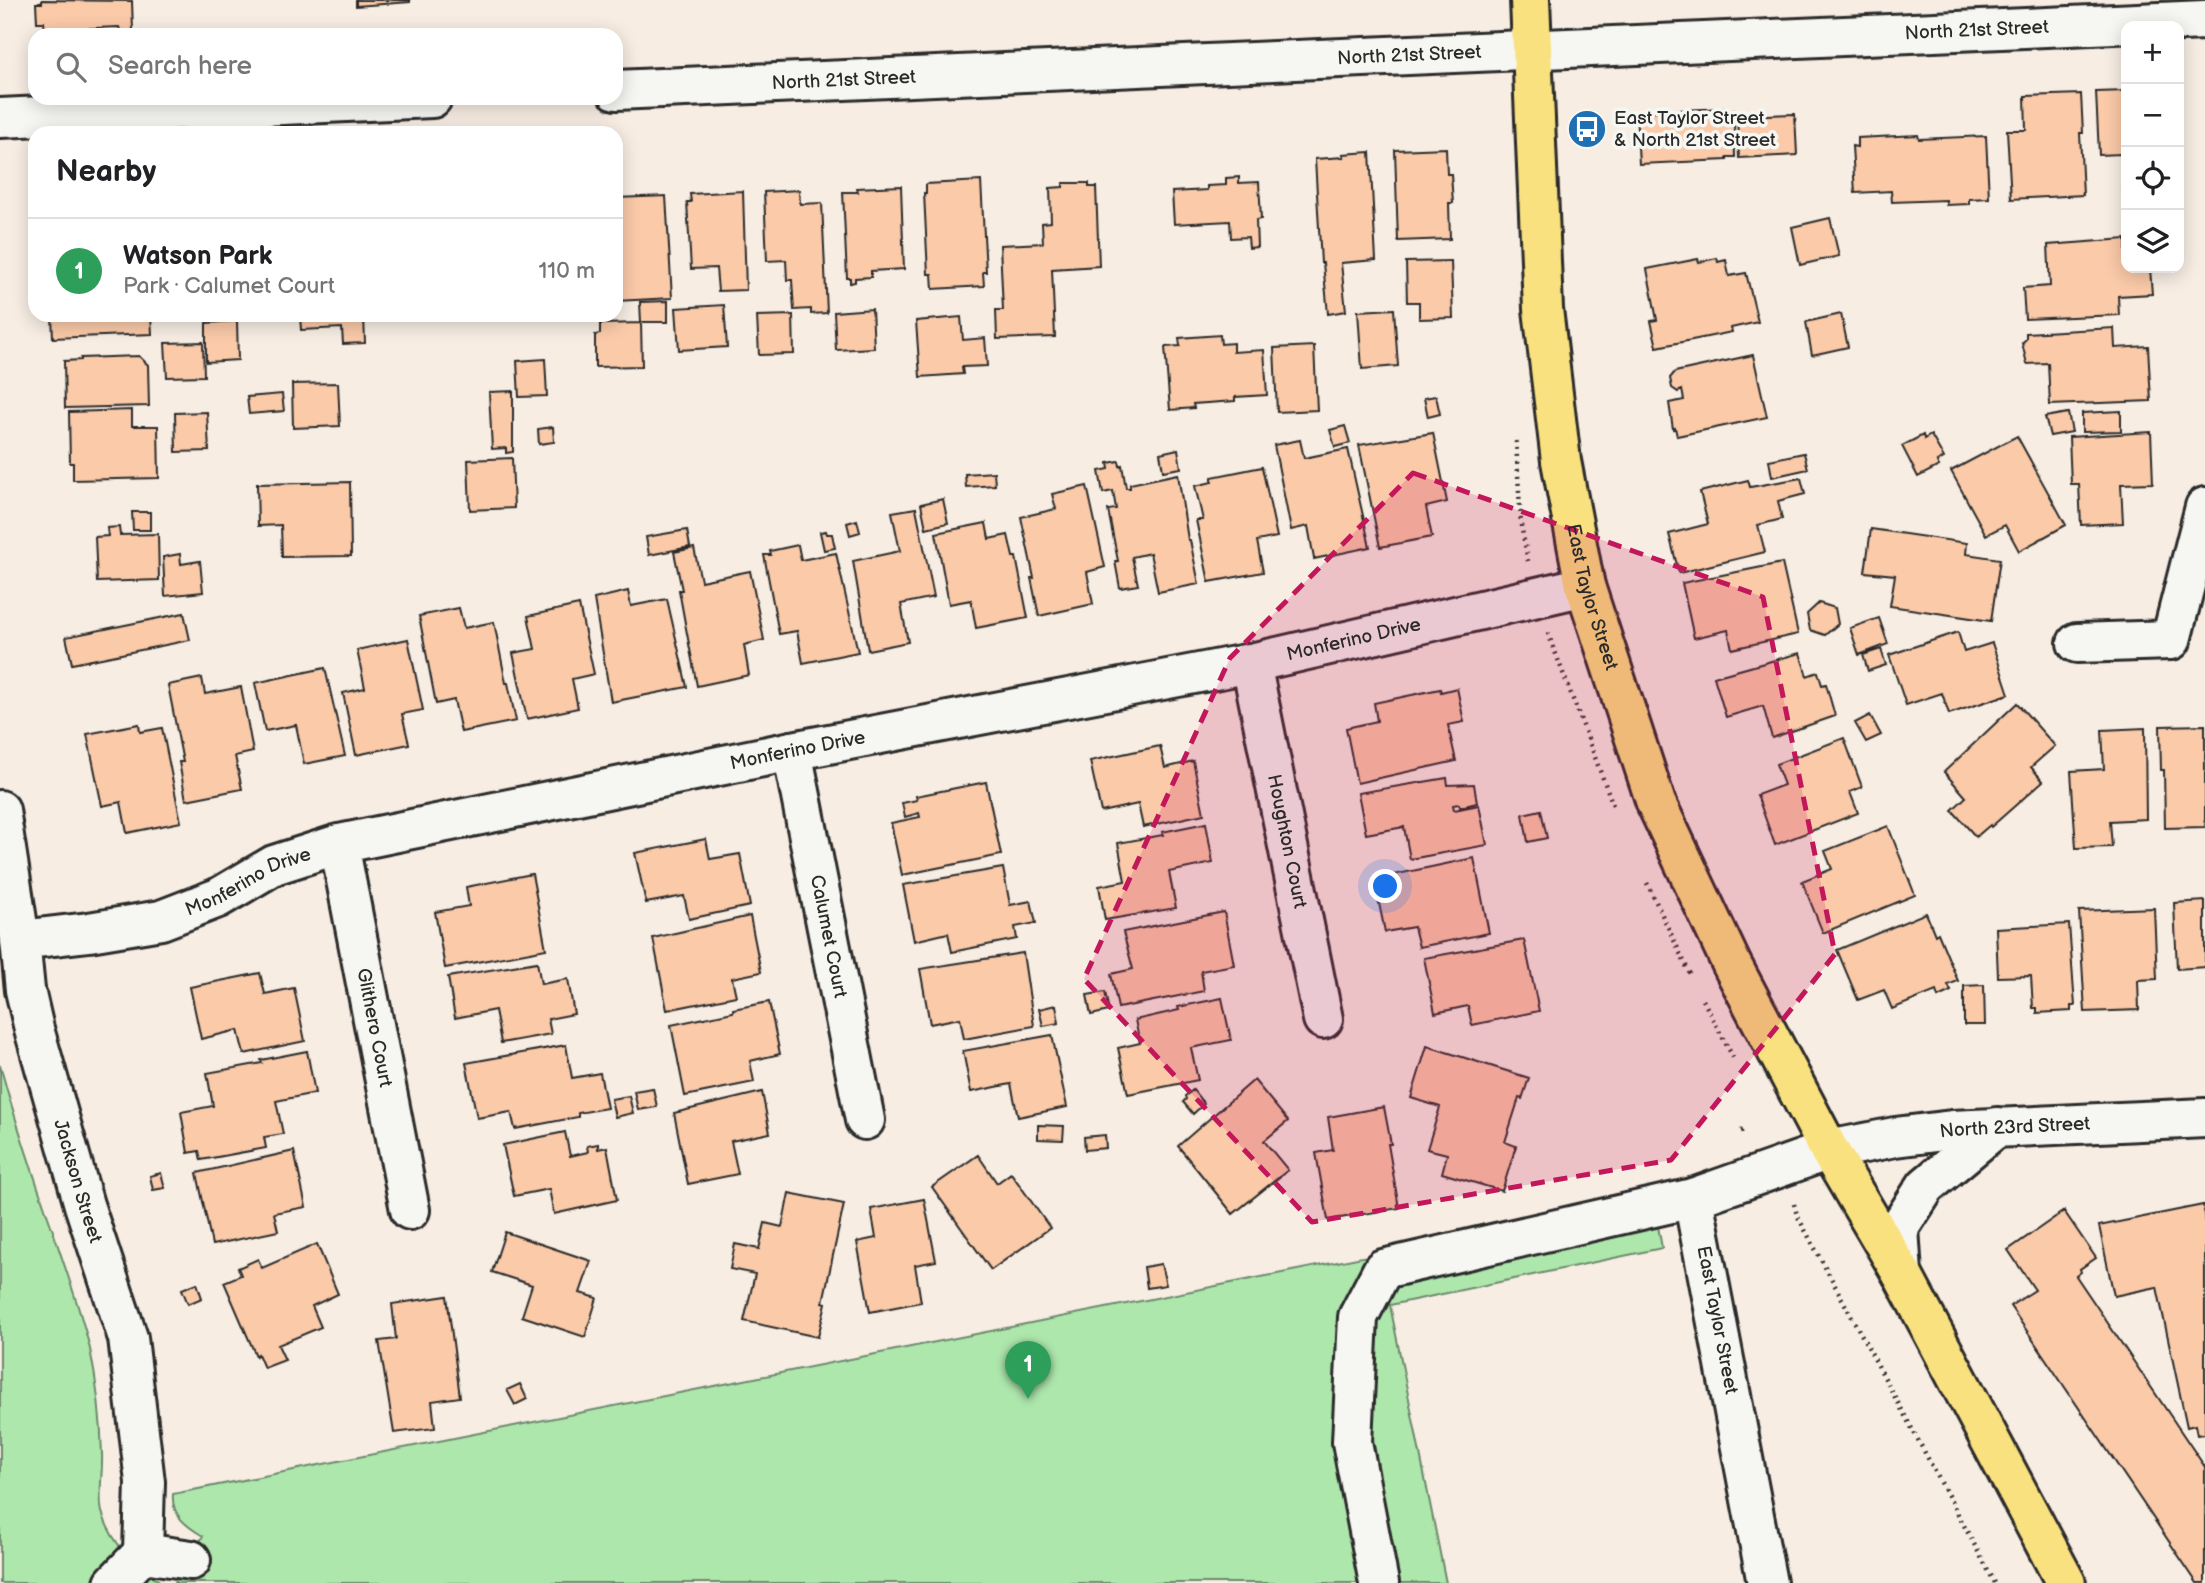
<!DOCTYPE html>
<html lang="en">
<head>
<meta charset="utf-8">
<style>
	body { margin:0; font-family:"Balsamiq Sans",sans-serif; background:#f6f6f6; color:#202124 }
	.controls { position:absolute; right:21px; top:21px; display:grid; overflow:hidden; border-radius:14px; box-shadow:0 4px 18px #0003 }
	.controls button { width:63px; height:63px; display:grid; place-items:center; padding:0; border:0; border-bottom:2px solid #e0e0e0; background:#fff; color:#202124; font:35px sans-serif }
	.you { position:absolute; left:1386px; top:887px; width:24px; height:24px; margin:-18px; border:5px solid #fff; border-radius:50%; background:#1a73e8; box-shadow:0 0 0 10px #1a73e833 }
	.badge { display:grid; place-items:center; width:46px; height:46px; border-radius:50%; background:#1f6fb2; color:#fff; font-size:23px; font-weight:700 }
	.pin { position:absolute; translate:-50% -58px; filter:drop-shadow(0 2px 4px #0008) }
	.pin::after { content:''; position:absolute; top:37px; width:24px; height:21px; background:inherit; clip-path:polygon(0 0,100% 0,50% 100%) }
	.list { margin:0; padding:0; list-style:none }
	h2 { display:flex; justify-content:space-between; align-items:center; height:91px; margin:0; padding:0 28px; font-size:30px }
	h2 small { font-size:23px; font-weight:400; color:#757577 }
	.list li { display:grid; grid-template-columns:46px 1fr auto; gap:21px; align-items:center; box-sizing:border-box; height:105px; padding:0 28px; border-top:2px solid #e0e0e0 }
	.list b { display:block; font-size:26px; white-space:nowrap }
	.list p { margin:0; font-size:23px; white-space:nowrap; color:#757577 }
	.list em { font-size:23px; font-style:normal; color:#757577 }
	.icon { flex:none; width:38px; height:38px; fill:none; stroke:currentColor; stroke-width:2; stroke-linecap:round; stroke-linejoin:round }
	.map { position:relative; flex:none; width:2205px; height:1583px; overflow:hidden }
	.search { position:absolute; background:#fff; box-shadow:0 4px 18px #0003; left:28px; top:28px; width:595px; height:77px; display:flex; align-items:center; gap:18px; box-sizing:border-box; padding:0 24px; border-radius:21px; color:#757577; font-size:26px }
	.panel { position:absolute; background:#fff; box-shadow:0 4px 18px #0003; left:28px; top:126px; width:595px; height:196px; border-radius:21px }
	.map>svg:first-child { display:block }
</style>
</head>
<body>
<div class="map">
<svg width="2205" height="1583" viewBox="0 0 2205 1583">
	<rect width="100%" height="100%" fill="#f7ede3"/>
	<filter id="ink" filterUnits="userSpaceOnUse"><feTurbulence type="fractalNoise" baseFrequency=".0143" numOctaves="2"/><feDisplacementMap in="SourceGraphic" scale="14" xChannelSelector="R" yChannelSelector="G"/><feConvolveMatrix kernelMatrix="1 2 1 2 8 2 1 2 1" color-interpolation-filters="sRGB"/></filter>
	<g filter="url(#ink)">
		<path fill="#ade7ac" stroke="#6c896c" stroke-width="2" d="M0 1065C16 1124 35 1180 55 1237 67 1274 81 1311 90 1349 97 1383 101 1419 102 1454 103 1470 98 1497 102 1512 111 1543 136 1568 163 1583H0Z
			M1653 1199 1662 1248 1390 1305 1446 1583H175L203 1536C186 1526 171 1515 173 1494Z"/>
		<path fill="#facaa9" stroke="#2b2b2b" stroke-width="2" d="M42 0 132 1 133 31H131V34L122 35 119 27 45 30 44 22H37L36 3H42Z
			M356 0H410V2L356 6Z
			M2126 91V193H2123L2121 154 2099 155 2096 92Z
			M2081 94 2083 133H2080L2083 195 2011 199 2007 130H2026L2025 96Z
			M1725 108V111L1736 110V123L1734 122 1735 157H1727V160L1639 164 1636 112Z
			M1795 114 1797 155 1739 158 1737 116Z
			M1918 135 1919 139 1986 136 1989 198 1969 199V204L1946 205V200L1892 202 1891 191 1855 193 1852 146 1857 147V138Z
			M1446 148 1447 174H1451L1453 203H1449L1450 239 1398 241 1395 150Z
			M1370 152 1376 260 1341 263 1346 311 1328 314 1323 263H1321L1315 159 1344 157 1343 154Z
			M1239 177V183L1259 182 1261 219 1256 220 1257 247 1249 248 1248 237 1231 238 1230 221 1174 224 1172 192 1207 190V186L1226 185V178Z
			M981 181 986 272H983L984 286 933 289 932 274H928L924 193H926V184Z
			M1063 183H1089V187H1096L1099 266 1052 269 1055 337 997 339 996 310H1003L1000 245 1043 243 1042 223 1051 222 1050 188 1063 187Z
			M901 186 904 269 871 271V277L855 278V282L850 283V278H847L843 192H858L857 188Z
			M799 190 800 204 822 203 827 313 811 314V309L794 310 792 280H787L786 260 767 261 764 192Z
			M743 191 746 290 718 291 716 268 691 269 687 202H691L690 194Z
			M666 196 672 298 616 301V198Z
			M1830 218 1839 256 1800 265 1792 227Z
			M2126 239V268H2150L2152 294 2118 296 2119 315 2025 319 2023 288 2050 286 2048 245Z
			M1717 258 1718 262 1726 260 1729 276 1746 273 1758 322 1731 328 1732 332 1657 347 1651 321 1657 320 1647 269 1698 259 1699 262Z
			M1451 261 1453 318 1419 319V302H1407L1406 262Z
			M668 301V322H641L640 302Z
			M724 305 727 347 679 350 676 308Z
			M872 309 874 348 836 350 834 312Z
			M1394 309 1398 366 1362 369 1358 311Z
			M1841 314 1848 347 1812 355 1806 322Z
			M52 315H151L152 334 53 338Z
			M300 315H364L365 343 343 344 342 328 301 330Z
			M793 315 794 354 759 355 757 316Z
			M961 317 963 340 985 338 987 366 962 367 963 374 920 377 916 321Z
			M237 321 238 360 206 362V323Z
			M641 323 642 366 595 367V335L600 334V324Z
			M2114 328 2115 348 2148 346 2151 401 2050 405 2048 363 2027 364 2022 343 2026 339V333Z
			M1220 335 1221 344 1233 343V352L1264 350 1267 395 1235 397V401L1193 404 1194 408 1170 410 1165 347 1180 346 1179 338Z
			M203 342 204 376 167 377 165 343Z
			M1314 346 1317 410 1277 412 1274 348Z
			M1753 355 1767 417 1677 436 1675 428 1673 429 1669 403 1684 400 1682 390 1678 392 1672 388 1670 378 1675 372Z
			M139 356 148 365 149 406 65 408 64 361 81 360V358Z
			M545 359 547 396 519 397 517 361Z
			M338 383 340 426 293 428 292 384Z
			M513 391V452L506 453V448L492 449 489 392Z
			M282 394 284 411 249 414 247 397Z
			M1436 396 1440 414 1428 417 1424 398Z
			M132 410V426H158L159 478 73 480V463H70L69 412Z
			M2121 411V431L2082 432V413Z
			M207 412 209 451 176 452 175 413Z
			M2068 413 2072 432 2050 436 2045 417Z
			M1345 426 1350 443 1335 447 1330 430Z
			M553 427 554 442 539 444 538 429Z
			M2151 432 2153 483 2121 484 2123 523 2081 525 2079 484H2071L2069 437Z
			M1433 433 1447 502 1426 507 1432 537 1380 547 1359 445Z
			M1923 435 1924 439 1931 435 1944 458 1937 462 1939 466 1918 477 1902 446Z
			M2017 436 2066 525 2019 551 2005 525 1986 535 1951 471Z
			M1300 440 1304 458 1348 449 1370 547 1314 559 1308 526 1291 530 1274 445Z
			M1178 449 1181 468 1163 471 1160 453Z
			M1804 453 1808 469 1772 477 1769 460Z
			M512 458 514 508 470 510 468 460Z
			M1119 461 1120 466 1122 465 1126 488H1130V484L1178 474 1188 540H1190L1199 584 1158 592 1150 553 1132 557 1138 585 1120 588 1115 561H1118L1108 510 1116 509 1113 491 1103 493 1099 471 1109 469 1108 463Z
			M1262 467 1277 537 1257 541 1263 572 1209 582 1196 520H1203L1195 486 1212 482V477Z
			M994 472 995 485 966 487 965 474Z
			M1801 478 1805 494 1778 501 1782 519 1758 525 1765 552 1679 573 1669 534 1708 524 1700 492 1748 480 1750 487Z
			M350 482 351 556 282 557 281 525 258 526 257 484Z
			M1087 486 1105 567 1087 572 1093 604 1039 616 1031 578H1034L1021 517 1056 509 1052 494Z
			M943 499 948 523 926 528 921 504Z
			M916 508 934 597 901 604 908 642 868 650 853 561 900 551 892 512Z
			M132 512H150V530H133Z
			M857 520 860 532 850 535 847 523Z
			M986 523 989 539 1008 535 1013 557H1016L1028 618 976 628 971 600 949 604 936 533Z
			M119 527 120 535 158 534 159 580 97 582 95 537 108 536 107 528Z
			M1871 529 1967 543 1966 554 2000 559 1991 621 1890 606 1895 575 1865 572Z
			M687 530 690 547 649 555 646 537Z
			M826 531 827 534H832L835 548 824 550 820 532Z
			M798 545 801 560 836 553 858 652 803 663 797 631 779 634 764 555H771L770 551Z
			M694 548 701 581 750 571 764 640 744 645 749 675 697 686 685 623 679 590H682L674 552Z
			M180 554 181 564 200 561 203 592 165 596 163 557Z
			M1782 563 1798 634 1732 649 1728 630 1694 638 1682 583Z
			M628 591 631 606 667 599 687 687 611 702 594 599Z
			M1819 603 1835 608 1838 624 1825 635 1810 630 1807 614Z
			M579 605 594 674 572 679 578 708 527 719 513 653 535 649 528 616Z
			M459 608 464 628 494 622 506 683H508L516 721 461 732 454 700 436 704 419 616Z
			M184 613 190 640 72 664 66 637Z
			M1879 618 1888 644 1859 655 1850 628Z
			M1958 632 1964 652 1992 643 2009 694 1949 714 1942 693 1906 705 1889 655Z
			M408 639 423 710 402 714 409 744 356 755 343 693 365 688 357 650Z
			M1881 649 1886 665 1868 671 1863 655Z
			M1800 653 1807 676 1818 672 1822 685 1826 684 1835 716 1772 738 1763 706 1726 717 1714 677Z
			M325 668 345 756 304 764 296 725 265 731 255 683Z
			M202 678 205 694 241 687 253 752 235 756 242 789 186 800 179 762H183L168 685Z
			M1457 688 1464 722 1448 725 1456 761 1357 783 1346 728 1377 721 1374 703 1440 689 1441 692Z
			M2017 703 2055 746 2031 767 2043 781 1991 827 1990 825 1976 837 1952 810 1966 797 1944 772Z
			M1870 715 1881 735 1866 742 1855 723Z
			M139 724 140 732 162 728 181 822 127 833 121 802 102 806 87 734Z
			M2205 725V827L2165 828 2164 770H2161L2160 726Z
			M2145 728 2146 819 2110 821 2112 847 2076 848 2071 771 2104 769 2102 730Z
			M1844 738 1862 787 1850 792 1858 813 1775 845 1757 795 1784 785 1776 764Z
			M1160 746 1165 768 1193 761 1204 814 1143 827 1138 804 1101 812 1090 761Z
			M1447 778 1448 785 1474 784 1477 803 1460 807 1459 804 1453 805 1454 810 1479 805 1487 845 1410 859 1404 827 1366 834 1358 793Z
			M986 782 1001 855 902 875 891 823 920 817 919 813 905 817 902 803 917 800 916 796Z
			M1541 810 1547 838 1528 842 1523 814Z
			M1206 823 1213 863 1169 872 1176 908 1105 920 1099 886 1125 881 1118 843 1163 835 1162 832Z
			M1888 826 1915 895 1823 933 1802 881 1832 869 1825 851Z
			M706 839 710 859 740 854 750 906 689 919 684 896 646 903 635 853Z
			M1474 858 1489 933 1419 947 1414 927 1385 932 1374 879Z
			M1003 868 1010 905 1031 901 1036 923 1015 927 1017 939 952 952 948 933 914 941 903 885Z
			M532 874 546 949 445 968 435 912 469 906 466 887Z
			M2205 901V967L2177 969 2174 903Z
			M2154 908 2157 979 2138 980 2139 1010 2085 1012 2079 911Z
			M1224 912 1234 965 1201 971 1204 991 1118 1008 1111 974 1133 969 1123 932Z
			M1926 913 1935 935 1938 933 1958 981 1948 985 1951 991 1938 997 1936 991 1892 1009 1884 990 1858 1000 1837 950Z
			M750 916 761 972 732 978 736 996 667 1010 653 938Z
			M2069 924 2075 1006H2071V1011L2037 1013V1008H2033L2031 976 1998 977 1996 928Z
			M1524 940 1539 1011 1472 1025 1468 1006 1435 1013 1424 958Z
			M1023 953 1034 1026 964 1039 960 1018 930 1024 920 969Z
			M537 962 541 984 568 979 574 1014 548 1019 551 1034 501 1043 495 1010 455 1018 448 977Z
			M260 973 265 994 294 988 305 1041 244 1054 238 1030 201 1039 190 987Z
			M1984 985 1985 1025H1964V986Z
			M1105 992 1109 1011 1091 1015 1087 995Z
			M1222 998 1231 1040 1191 1048 1198 1080 1128 1094 1118 1048 1140 1043 1135 1020 1179 1010 1178 1007Z
			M769 1002 780 1054 750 1061 754 1082 685 1096 671 1025 733 1012V1009Z
			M1056 1005 1059 1023 1043 1026 1039 1009Z
			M1052 1035 1067 1107 1018 1117 1011 1084 971 1092 963 1051Z
			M566 1045 572 1078 600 1073 607 1108 578 1113V1117L515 1129 511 1112 477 1118 466 1063Z
			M1427 1046 1529 1078 1522 1099 1519 1098 1505 1142 1516 1146 1502 1191 1442 1173 1447 1154 1427 1149 1440 1107 1411 1098Z
			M307 1051 315 1093 276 1101 283 1134 264 1137 266 1148 201 1160 199 1151 188 1153 181 1112 213 1106 207 1073 262 1063 261 1060Z
			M1254 1080 1288 1121 1264 1141 1288 1170 1233 1214 1178 1146Z
			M653 1088 657 1107 638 1110 634 1091Z
			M1193 1090 1204 1104 1193 1114 1183 1102 1186 1099 1185 1096Z
			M762 1092 770 1133 731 1141 738 1174 688 1184 674 1113Z
			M629 1096 633 1113 615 1117 611 1099Z
			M1384 1107 1391 1144H1388L1399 1208 1328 1220 1316 1153 1333 1150 1328 1117Z
			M1038 1125 1064 1126 1063 1140 1038 1139Z
			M565 1132 570 1156 588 1152 587 1146 598 1144V1149L607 1147 617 1200 554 1214 549 1189 514 1196 503 1145Z
			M1105 1135 1106 1148 1085 1150 1084 1137Z
			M294 1151 306 1207 274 1213 278 1231 212 1245 197 1173Z
			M978 1155 997 1183 1011 1173 1050 1228 991 1270 932 1187Z
			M161 1173 165 1188 153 1190 150 1176Z
			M789 1193 844 1204 823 1302 826 1303 818 1337 744 1321 755 1274 730 1269 735 1244 759 1249 765 1223 782 1227Z
			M924 1199 936 1261 915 1265 921 1302 870 1312 857 1242 876 1238 871 1209Z
			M2203 1205 2205 1215V1434L2197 1435 2195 1425 2187 1427 2157 1287 2114 1296 2099 1226Z
			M2064 1211 2096 1258 2080 1269 2081 1272 2076 1276 2205 1467V1583H2197L2010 1306 2035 1290 2008 1250Z
			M505 1232 591 1261 580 1293 597 1298 585 1337 522 1316 532 1285 492 1272Z
			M317 1244 338 1294 312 1306 321 1327 278 1345 285 1360 264 1368 258 1354 256 1356 224 1282 241 1275 238 1268 258 1259 262 1268Z
			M1161 1264 1166 1285 1147 1288 1144 1267Z
			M197 1283 202 1298 188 1304 182 1289Z
			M447 1296 460 1397 432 1401 435 1428 394 1433 379 1341 396 1339 392 1304Z
			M520 1384 527 1399 515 1405 507 1390Z"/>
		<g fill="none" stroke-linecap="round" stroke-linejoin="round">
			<g stroke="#2b2b2b" stroke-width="44">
				<g id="minor">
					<path id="s1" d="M616 90 2205 20"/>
					<path d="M0 118 432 98"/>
					<path d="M2077 643 2171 640 2205 507"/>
					<path id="s2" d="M1251 663 1323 1019"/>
					<path id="s3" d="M792 751 865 1120"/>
					<path id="s4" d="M0 810 20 940 25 990 34 1029 84 1205 128 1338 145 1482 143 1553"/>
					<path id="s5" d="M339 844 410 1210"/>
					<path id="s6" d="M20 940 89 932 161 920 218 898 274 865 339 844 792 751 1251 663 1585 586"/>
					<path d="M1902 1274 1899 1228 1926 1186 1997 1127"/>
					<path d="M143 1553 191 1560"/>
					<path d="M114 1583 143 1553"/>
					<path d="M1379 1583 1352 1442 1358 1317 1383 1269 1693 1198"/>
					<path id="s7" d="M1767 1583 1693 1198 1829 1150 1895 1137 1952 1130 2205 1118"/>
				</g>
			</g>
			<g stroke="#2b2b2b" stroke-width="44">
				<g id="major">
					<path id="s8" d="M1530 0 1543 309 1561 461 1585 586 1656 803 1732 965 1829 1150 1902 1274 2066 1583"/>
				</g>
			</g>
			<path stroke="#2b2b2b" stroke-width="4.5" stroke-dasharray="2 5" stroke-linecap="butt" d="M1516 441 1521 525 1528 561
				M1548 633 1613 805
				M1647 883 1690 974
				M1703 1000 1735 1061
				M1741 1131 1744 1130
				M1794 1204 1797 1215 1995 1583"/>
			<use href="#minor" stroke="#f6f6f2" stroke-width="38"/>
			<use href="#major" stroke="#fae180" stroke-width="38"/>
		</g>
	</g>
	<path fill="#c2185b" fill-opacity="0.2" stroke="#c2185b" stroke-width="5" stroke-dasharray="14 9" stroke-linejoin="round" d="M1413 473 1763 597 1835 954 1671 1160 1312 1222 1084 979 1230 658Z"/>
	<defs>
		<g id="bus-disc" transform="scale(2.0125)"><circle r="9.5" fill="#1f6fb2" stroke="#f6f6f2"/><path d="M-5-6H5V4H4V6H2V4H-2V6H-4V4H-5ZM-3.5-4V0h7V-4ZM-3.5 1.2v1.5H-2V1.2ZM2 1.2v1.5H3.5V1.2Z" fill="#fff"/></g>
	</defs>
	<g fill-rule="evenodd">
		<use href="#bus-disc" x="1587" y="129"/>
	</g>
	<g text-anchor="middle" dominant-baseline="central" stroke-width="7" stroke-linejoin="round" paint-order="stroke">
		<g font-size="19" fill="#2b2b2b" stroke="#f6f6f2">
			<text stroke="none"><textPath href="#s1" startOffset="1362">North 21st Street</textPath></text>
			<text stroke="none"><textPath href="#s1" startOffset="794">North 21st Street</textPath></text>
			<text stroke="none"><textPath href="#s1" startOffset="228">North 21st Street</textPath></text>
			<text stroke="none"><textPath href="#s8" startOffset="602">East Taylor Street</textPath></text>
			<text stroke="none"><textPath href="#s6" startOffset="1372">Monferino Drive</textPath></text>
			<text stroke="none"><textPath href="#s6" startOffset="805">Monferino Drive</textPath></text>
			<text stroke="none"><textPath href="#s2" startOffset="182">Houghton Court</textPath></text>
			<text stroke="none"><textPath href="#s6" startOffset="238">Monferino Drive</textPath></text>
			<text stroke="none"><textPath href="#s3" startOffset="189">Calumet Court</textPath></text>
			<text stroke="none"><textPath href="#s5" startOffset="187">Glithero Court</textPath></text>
			<text stroke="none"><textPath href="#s7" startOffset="724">North 23rd Street</textPath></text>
			<text stroke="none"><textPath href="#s4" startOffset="380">Jackson Street</textPath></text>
			<text transform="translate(1717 1320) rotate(79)">East Taylor Street</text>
		</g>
		<g font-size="19" fill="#2b2b2b" stroke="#f6f6f2" text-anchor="start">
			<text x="1614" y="118">East Taylor Street<tspan x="1614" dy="22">&amp; North 21st Street</tspan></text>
		</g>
	</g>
</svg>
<div class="controls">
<button>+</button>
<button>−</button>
<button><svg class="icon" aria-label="locate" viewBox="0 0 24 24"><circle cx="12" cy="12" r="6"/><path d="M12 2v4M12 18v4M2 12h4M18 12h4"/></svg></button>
<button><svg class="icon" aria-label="layers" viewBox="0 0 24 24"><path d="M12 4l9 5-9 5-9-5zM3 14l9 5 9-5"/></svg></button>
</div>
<div class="you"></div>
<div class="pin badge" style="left:1028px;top:1399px;background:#2e9e5b">1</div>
<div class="search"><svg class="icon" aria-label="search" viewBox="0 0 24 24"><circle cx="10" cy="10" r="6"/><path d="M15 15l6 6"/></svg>Search here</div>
<section class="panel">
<h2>Nearby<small></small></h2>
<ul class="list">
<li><span class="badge" style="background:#2e9e5b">1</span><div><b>Watson Park</b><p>Park · Calumet Court</p></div><em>110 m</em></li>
</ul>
</section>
</div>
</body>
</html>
